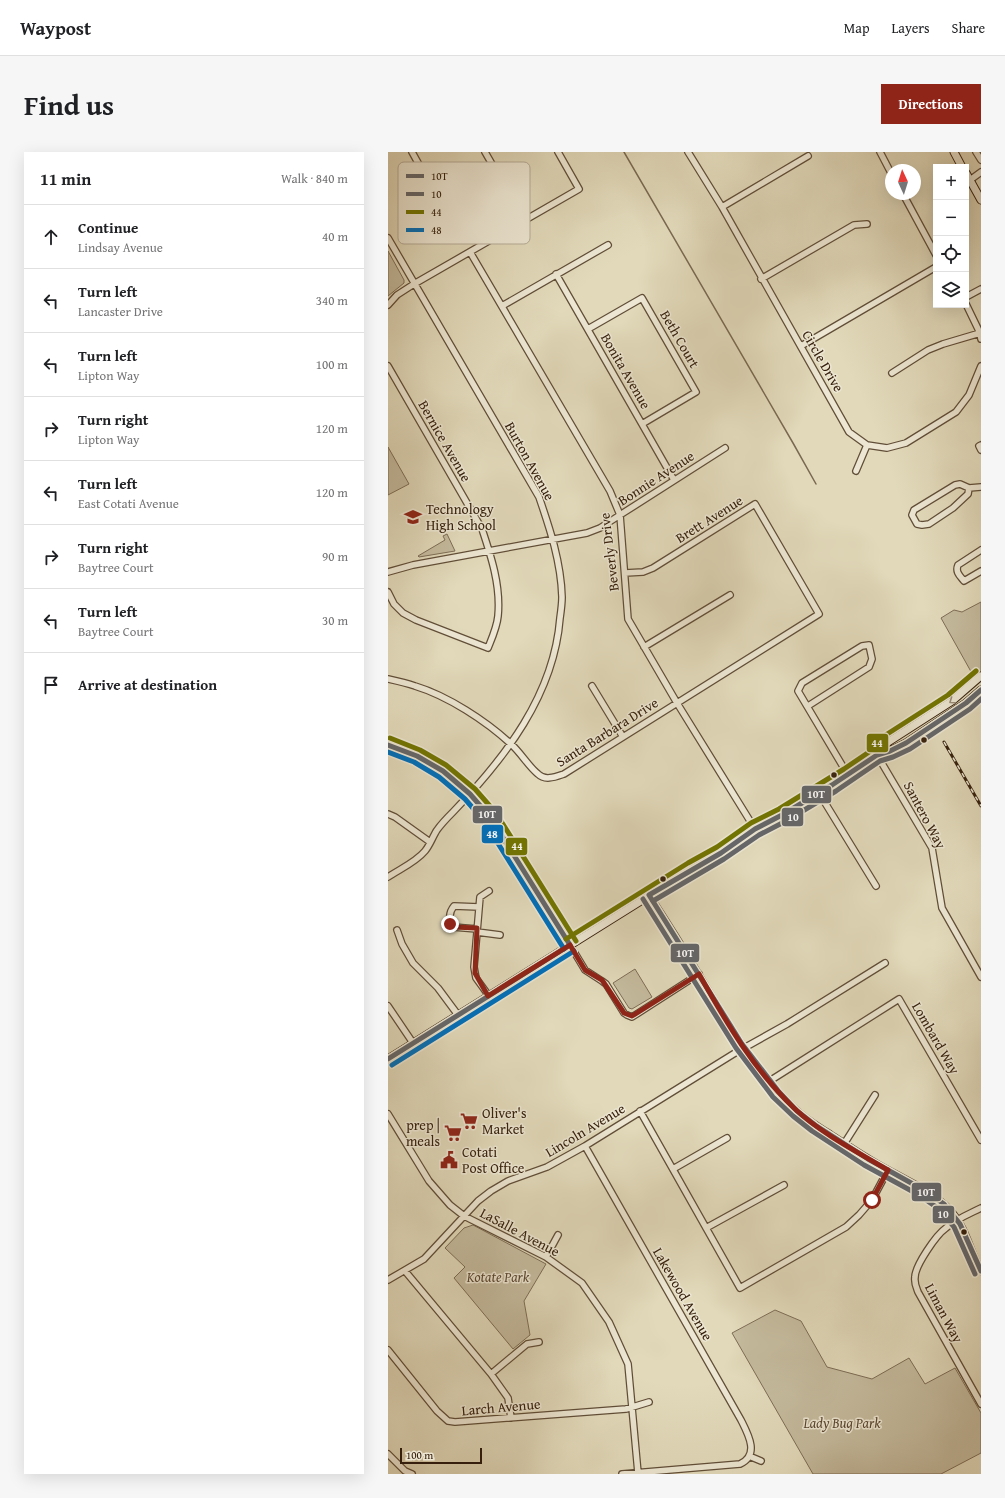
<!DOCTYPE html>
<html lang="en">
<head>
<meta charset="utf-8">
<style>
	body { margin:0; font-family:"Gentium Book Plus",serif; background:#f6f6f6; color:#202124 }
	.controls { position:absolute; right:12px; top:12px; display:grid; overflow:hidden; border-radius:0px; box-shadow:0 4px 16px #0002 }
	.controls button { width:36px; height:36px; display:grid; place-items:center; padding:0; border:0; border-bottom:1px solid #e0e0e0; background:#fff; color:#202124; font:20px sans-serif }
	.compass { position:absolute; left:497px; top:12px; width:36px; height:36px; border-radius:50%; background:#fff; box-shadow:0 4px 16px #0002; rotate:356deg }
	.scale { position:absolute; left:12px; bottom:10px; width:82px; box-sizing:border-box; padding-left:4px; border:2px solid #36200d; border-top:0; font-size:11px; line-height:14px; white-space:nowrap; color:#36200d; -webkit-text-stroke:3px #ece6d2; paint-order:stroke }
	.stop { position:absolute; width:12px; height:12px; margin:-9px; border:3px solid #8f2418; border-radius:50%; background:#fff }
	.stop.end { background:#8f2418; border-color:#fff; box-shadow:0 1px 4px #0008 }
	.list { margin:0; padding:0; list-style:none }
	h2 { display:flex; justify-content:space-between; align-items:center; height:52px; margin:0; padding:0 16px; font-size:17px }
	h2 small { font-size:13px; font-weight:400; color:#757577 }
	.list li { display:grid; grid-template-columns:26px 1fr auto; gap:12px; align-items:center; box-sizing:border-box; height:64px; padding:0 16px; border-top:1px solid #e0e0e0 }
	.list b { display:block; font-size:15px; white-space:nowrap }
	.list p { margin:0; font-size:13px; white-space:nowrap; color:#757577 }
	.list em { font-size:13px; font-style:normal; color:#757577 }
	.icon { flex:none; width:22px; height:22px; fill:none; stroke:currentColor; stroke-width:2; stroke-linecap:round; stroke-linejoin:round }
	.map { position:relative; flex:none; width:593px; height:1322px; overflow:hidden; border-radius:0px }
	header { display:flex; align-items:center; gap:24px; box-sizing:border-box; height:56px; padding:0 20px; background:#fff; border-bottom:1px solid #e0e0e0 }
	header strong { font-size:19px }
	nav { display:flex; gap:22px; margin-inline-start:auto; font-size:14px }
	.intro { display:flex; align-items:center; justify-content:space-between; box-sizing:border-box; height:96px; padding:0 24px }
	h1 { margin:0; font-size:28px }
	.button { padding:10px 18px; border-radius:0px; background:#8f2418; color:#fff; font-size:14px; font-weight:700 }
	main { display:flex; gap:24px; padding:0 24px }
	aside { flex:1; background:#fff; border-radius:0px; box-shadow:0 4px 16px #0002 }
	.map>svg:first-child { display:block }
</style>
</head>
<body>
<header>
<strong>Waypost</strong>
<nav><a>Map</a><a>Layers</a><a>Share</a></nav>
</header>
<div class="intro"><h1>Find us</h1><a class="button">Directions</a></div>
<main>
<aside>
<h2>11 min<small>Walk · 840 m</small></h2>
<ul class="list">
<li><svg class="icon" aria-label="ahead" viewBox="0 0 24 24"><path d="M12 20V5M6 11l6-6 6 6"/></svg><div><b>Continue</b><p>Lindsay Avenue</p></div><em>40 m</em></li>
<li><svg class="icon" aria-label="left" viewBox="0 0 24 24"><path d="M17 20v-9H6M10 6l-5 5 5 5"/></svg><div><b>Turn left</b><p>Lancaster Drive</p></div><em>340 m</em></li>
<li><svg class="icon" aria-label="left" viewBox="0 0 24 24"><path d="M17 20v-9H6M10 6l-5 5 5 5"/></svg><div><b>Turn left</b><p>Lipton Way</p></div><em>100 m</em></li>
<li><svg class="icon" aria-label="right" viewBox="0 0 24 24"><path d="M7 20v-9h11M14 6l5 5-5 5"/></svg><div><b>Turn right</b><p>Lipton Way</p></div><em>120 m</em></li>
<li><svg class="icon" aria-label="left" viewBox="0 0 24 24"><path d="M17 20v-9H6M10 6l-5 5 5 5"/></svg><div><b>Turn left</b><p>East Cotati Avenue</p></div><em>120 m</em></li>
<li><svg class="icon" aria-label="right" viewBox="0 0 24 24"><path d="M7 20v-9h11M14 6l5 5-5 5"/></svg><div><b>Turn right</b><p>Baytree Court</p></div><em>90 m</em></li>
<li><svg class="icon" aria-label="left" viewBox="0 0 24 24"><path d="M17 20v-9H6M10 6l-5 5 5 5"/></svg><div><b>Turn left</b><p>Baytree Court</p></div><em>30 m</em></li>
<li><svg class="icon" aria-label="arrive" viewBox="0 0 24 24"><path d="M6 21V4h12l-3 4 3 4H6"/></svg><div><b>Arrive at destination</b></div></li>
</ul>
</aside>
<div class="map">
<svg width="593" height="1322" viewBox="0 0 593 1322">
	<rect width="100%" height="100%" fill="#e1d9ba"/>
	<filter id="stains"><feTurbulence type="fractalNoise" baseFrequency=".005" numOctaves="4"/><feColorMatrix values="0 0 0 0 .2 0 0 0 0 .09 0 0 0 0 .02 0 0 0 .5 -.17"/></filter>
	<radialGradient id="worn" r=".72"><stop offset=".6" stop-color="#630" stop-opacity="0"/><stop offset="1" stop-color="#630" stop-opacity=".3"/></radialGradient>
	<path fill="#c4ba9d" stroke="#7d6d55" d="M0 99 16 128V131L0 144Z
		M0 295 21 332 0 343Z
		M59 382 67 399 31 405 30 404 57 388 55 384Z
		M593 450V519L586 525 553 466 566 458 574 460Z
		M247 817 264 845 244 857 241 856 225 831Z
		M85 1073 158 1112 136 1149 142 1183 125 1197 66 1126 77 1115 57 1096 76 1076Z
		M387 1158 413 1169 439 1215 484 1227 521 1206 537 1232 567 1216 593 1261V1301L553 1322H425L344 1181Z"/>
	<g fill="none" stroke-linecap="round" stroke-linejoin="round">
		<path stroke="#7a6951" stroke-width="1.5" d="M236 0 405 291 428 332"/>
		<g stroke="#614e38" stroke-width="8">
			<path id="street" d="M24 0 50 47 105 15
				M97 0 136 68
				M300 0 334 55 461 280 479 293 499 296 518 291 568 260 581 243 593 214
				M492 0 503 21
				M588 0 593 8
				M582 28 593 20
				M515 42 548 103
				M334 55 420 4
				M0 86 151 345C162 377 173 410 174 445 174 451 173 459 172 466 166 543 117 606 65 660 60 665 54 671 49 678 45 684 42 693 37 699 28 710 12 717 0 725
				M82 100 222 339 232 363 240 467 289 551 367 677
				M168 122 286 328
				M373 127 466 73 479 72
				M578 145 593 137
				M578 152 592 181 593 187
				M0 153 9 143 26 132 191 37 170 0
				M114 154 220 93
				M200 177 254 146 308 240 254 272
				M413 194 548 115
				M0 214 94 377C103 404 113 434 110 464 109 475 104 486 100 496L28 468 15 461 6 452 0 440
				M504 221 540 198 555 192 592 181
				M593 293 591 294 593 298
				M468 319 479 293
				M581 336 580 342 565 356 541 372 534 373 529 372 524 363 526 358 567 333 572 332 581 336 593 335
				M593 398 570 413C567 420 572 424 576 429L593 419
				M0 420 25 413 199 381 212 376 232 363 337 296
				M256 495 342 443
				M0 527C9 529 18 531 27 534 60 544 98 569 123 592 133 601 141 615 150 622 157 629 167 625 176 622L431 462 367 352 265 416 255 420 237 421
				M204 534 235 585
				M420 554 481 515 484 507 481 493 474 494 414 531 410 539 460 623
				M489 603 544 696 554 756 593 825
				M431 641 488 734
				M0 662 7 665 42 690
				M261 743C278 769 295 796 311 823 340 871 365 916 405 955 416 966 429 974 442 982 462 995 482 1009 504 1020 524 1031 546 1041 562 1058 578 1075 582 1099 593 1119
				M89 777 65 775C60 769 61 760 66 754L91 755
				M9 778 14 792 25 811 50 836 70 863
				M89 780 112 783
				M182 793 197 818 214 829 218 832 236 861 239 863 244 865 311 822
				M101 844 88 826 86 815 92 745 101 739
				M0 854 25 891
				M380 930 511 847 593 988
				M252 959 352 1136 458 1075 471 1063 484 1048 500 1018
				M0 962 41 1029 62 1053 76 1064 158 1105 194 1131 221 1170 240 1212 250 1321
				M456 992 487 943
				M197 994 353 1268C360 1282 372 1303 352 1312L234 1322
				M285 1017 339 986
				M593 1056C581 1062 568 1067 558 1076 548 1083 527 1114 527 1125 526 1131 528 1135 530 1140L593 1252
				M318 1076 396 1033
				M158 1105 170 1083
				M17 1119 103 1222 120 1246 123 1266
				M0 1128 36 1107 90 1049 103 1039 120 1029 159 1015 197 994 347 901 399 872 497 811
				M0 1198 49 1259 60 1269 67 1270 238 1257 261 1250
				M103 1222 139 1192 151 1190
				M0 1302 17 1319 24 1322
				M361 1304 373 1309"/>
		</g>
		<g stroke="#36200d" stroke-width="9">
			<path id="secondary" d="M566 0 574 15
				M578 21 593 48
				M0 593 29 604 55 619 82 642 102 665 182 793
				M489 603 497 592 564 549 593 524
				M0 907 304 717 333 701 367 677 394 663 444 633 489 603 502 599 518 591 578 551 593 538"/>
		</g>
		<use href="#street" stroke="#ece6d2" stroke-width="5.5"/>
		<use href="#secondary" stroke="#ece6d2" stroke-width="7"/>
		<g stroke="#36200d" stroke-width="3">
			<path id="rail" d="M556 590 593 654"/>
		</g>
		<use href="#rail" stroke="#ece6d2" stroke-width="1.5" stroke-dasharray="4.5" stroke-linecap="butt"/>
		<g stroke="#ece6d2" stroke-width="8">
			<path id="bus-1" d="M0 593 29 604 55 619 82 642 102 665 182 793 0 907
				M261 743 354 892 391 940 409 959 427 973 480 1007 534 1037 556 1052 572 1072 593 1119
				M261 743 333 701 367 677 394 663 444 633 489 603 502 599 518 591 578 551 593 538"/>
		</g>
		<g stroke="#ece6d2" stroke-width="8">
			<path id="bus-2" d="M255 747 348 896 385 945 405 964 424 979 476 1013 531 1043 551 1057 566 1075 587 1122
				M265 749 336 707 371 683 398 669 448 639 492 609 505 605 522 597 582 557 593 547"/>
		</g>
		<g stroke="#ece6d2" stroke-width="8">
			<path id="bus-3" d="M2 586 32 598 58 613 87 637 108 661 188 789
				M178 787 300 711 329 695 363 671 391 657 456 617 484 598 493 586 560 543 588 519"/>
		</g>
		<g stroke="#ece6d2" stroke-width="8">
			<path id="bus-4" d="M0 600 26 610 51 625 77 647 96 669 176 797
				M4 913 186 799"/>
		</g>
		<use href="#bus-1" stroke="#65676a" stroke-width="5"/>
		<use href="#bus-2" stroke="#65676a" stroke-width="5"/>
		<use href="#bus-3" stroke="#727501" stroke-width="5"/>
		<use href="#bus-4" stroke="#006fba" stroke-width="5"/>
	</g>
	<defs><path id="oneway-chevron" d="M-2-3.5L2.5 0L-2 3.5" fill="none" stroke-width="1.6" stroke-linecap="round" stroke-linejoin="round"/></defs>
	<use stroke="#9a8d79" href="#oneway-chevron" transform="translate(564 549) rotate(145)"/>
	<g fill="none" stroke-linecap="round" stroke-linejoin="round">
		<path stroke="#8f2418" stroke-width="5" d="M62 772 65 775 89 776 87 821 100 844 182 793 197 818 214 828 236 861 244 864 311 822C338 870 366 918 406 956 431 980 469 1000 500 1018L484 1048"/>
	</g>
	<defs>
		<g id="school-bare" transform="scale(1.38)"><path d="M0-5L7-2L0 1L-7-2ZM-4 1L0 2.5L4 1V4Q0 6-4 4Z" fill="#8f2418" stroke="#ece6d2" stroke-width="2.5" paint-order="stroke"/></g>
		<g id="supermarket-bare" transform="scale(1.38)"><path d="M-6-5.5h2.5l.6 2H6L4.5 2H-2.5L-4.4-4H-6ZM-1.5 3.2a1.3 1.3 0 1 0 .1 0ZM3 3.2a1.3 1.3 0 1 0 .1 0Z" fill="#8f2418" stroke="#ece6d2" stroke-width="2.5" paint-order="stroke"/></g>
		<g id="civic-bare" transform="scale(1.38)"><path d="M-.6-6.5H3V-4.5H.6V-3L4-1V1h2V6H-6V1h2V-1L-.6-3ZM-1.2 2.5V6h2.4V2.5Z" fill="#8f2418" stroke="#ece6d2" stroke-width="2.5" paint-order="stroke"/></g>
	</defs>
	<g fill-rule="evenodd">
		<use href="#school-bare" x="25" y="365"/>
		<use href="#supermarket-bare" x="81" y="969"/>
		<use href="#supermarket-bare" x="65" y="981"/>
		<use href="#civic-bare" x="61" y="1008"/>
	</g>
	<g fill="#36200d" stroke="#ece6d2" stroke-width="1.5">
		<circle cx="536" cy="588" r="3.5"/>
		<circle cx="446" cy="623" r="3.5"/>
		<circle cx="275" cy="727" r="3.5"/>
		<circle cx="576" cy="1080" r="3.5"/>
	</g>
	<g text-anchor="middle" dominant-baseline="central" stroke-width="3" stroke-linejoin="round" paint-order="stroke">
		<g font-size="14" fill="#36200d" stroke="#ece6d2">
			<text transform="translate(292 187) rotate(60)">Beth Court</text>
			<text transform="translate(435 209) rotate(60)">Circle Drive</text>
			<text transform="translate(238 219) rotate(60)">Bonita Avenue</text>
			<text transform="translate(57 289) rotate(60)">Bernice Avenue</text>
			<text transform="translate(142 309) rotate(61)">Burton Avenue</text>
			<text transform="translate(268 326) rotate(-33)">Bonnie Avenue</text>
			<text transform="translate(321 367) rotate(-32)">Brett Avenue</text>
			<text transform="translate(221 400) rotate(-97)">Beverly Drive</text>
			<text transform="translate(219 580) rotate(-32)">Santa Barbara Drive</text>
			<text transform="translate(537 663) rotate(62)">Santero Way</text>
			<text transform="translate(548 886) rotate(60)">Lombard Way</text>
			<text transform="translate(197 978) rotate(-31)">Lincoln Avenue</text>
			<text transform="translate(132 1080) rotate(28)">LaSalle Avenue</text>
			<text transform="translate(295 1142) rotate(60)">Lakewood Avenue</text>
			<text transform="translate(556 1161) rotate(62)">Liman Way</text>
			<text transform="translate(113 1255) rotate(-5)">Larch Avenue</text>
		</g>
		<g font-size="14" fill="#36200d" stroke="#ece6d2" text-anchor="start">
			<text x="38" y="357">Technology<tspan x="38" dy="16">High School</tspan></text>
			<text x="94" y="961">Oliver's<tspan x="94" dy="16">Market</tspan></text>
			<text x="52" y="973" text-anchor="end">prep |<tspan x="52" dy="16">meals</tspan></text>
			<text x="74" y="1000">Cotati<tspan x="74" dy="16">Post Office</tspan></text>
		</g>
		<g font-size="14" font-style="italic" fill="#5a4631" stroke="#ece6d2">
			<text x="110" y="1125">Kotate Park</text>
			<text x="454" y="1271">Lady Bug Park</text>
		</g>
	</g>
	<rect x="10" y="10" width="132" height="82" rx="6" fill="#ece6d2" stroke="#b5ab97" stroke-width="1"/>
	<rect x="18" y="22" width="18" height="4" fill="#65676a"/>
	<rect x="18" y="40" width="18" height="4" fill="#65676a"/>
	<rect x="18" y="58" width="18" height="4" fill="#727501"/>
	<rect x="18" y="76" width="18" height="4" fill="#006fba"/>
	<g font-size="11" fill="#36200d">
		<text x="43" y="28">10T</text>
		<text x="43" y="46">10</text>
		<text x="43" y="64">44</text>
		<text x="43" y="82">48</text>
	</g>
	<g stroke="#ece6d2" stroke-width="1.5">
		<rect x="478" y="581" width="23" height="20" rx="4" fill="#727501"/>
		<rect x="413" y="633" width="31" height="19" rx="4" fill="#65676a"/>
		<rect x="84" y="653" width="31" height="19" rx="4" fill="#65676a"/>
		<rect x="393" y="655" width="23" height="20" rx="4" fill="#65676a"/>
		<rect x="93" y="672" width="23" height="20" rx="4" fill="#006fba"/>
		<rect x="117" y="685" width="23" height="19" rx="4" fill="#727501"/>
		<rect x="282" y="791" width="30" height="20" rx="4" fill="#65676a"/>
		<rect x="523" y="1030" width="31" height="20" rx="4" fill="#65676a"/>
		<rect x="544" y="1053" width="23" height="19" rx="4" fill="#65676a"/>
	</g>
	<g font-size="11" text-anchor="middle" font-weight="bold" fill="#fff">
		<text x="489" y="595">44</text>
		<text x="428" y="646">10T</text>
		<text x="99" y="666">10T</text>
		<text x="405" y="669">10</text>
		<text x="104" y="686">48</text>
		<text x="129" y="698">44</text>
		<text x="297" y="805">10T</text>
		<text x="538" y="1044">10T</text>
		<text x="555" y="1066">10</text>
	</g>
	<rect width="100%" height="100%" filter="url(#stains)"/>
	<rect width="100%" height="100%" fill="url(#worn)"/>
</svg>
<div class="controls">
<button>+</button>
<button>−</button>
<button><svg class="icon" aria-label="locate" viewBox="0 0 24 24"><circle cx="12" cy="12" r="6"/><path d="M12 2v4M12 18v4M2 12h4M18 12h4"/></svg></button>
<button><svg class="icon" aria-label="layers" viewBox="0 0 24 24"><path d="M12 4l9 5-9 5-9-5zM3 14l9 5 9-5"/></svg></button>
</div>
<svg class="compass" viewBox="-18 -18 36 36"><path d="M0-13l5 13h-10z" fill="#e53935"/><path d="M0 13l5-13h-10z" fill="#757577"/></svg>
<div class="scale">100 m</div>
<div class="stop" style="left:484px;top:1048px"></div>
<div class="stop end" style="left:62px;top:772px"></div>
</div>
</main>
</body>
</html>
